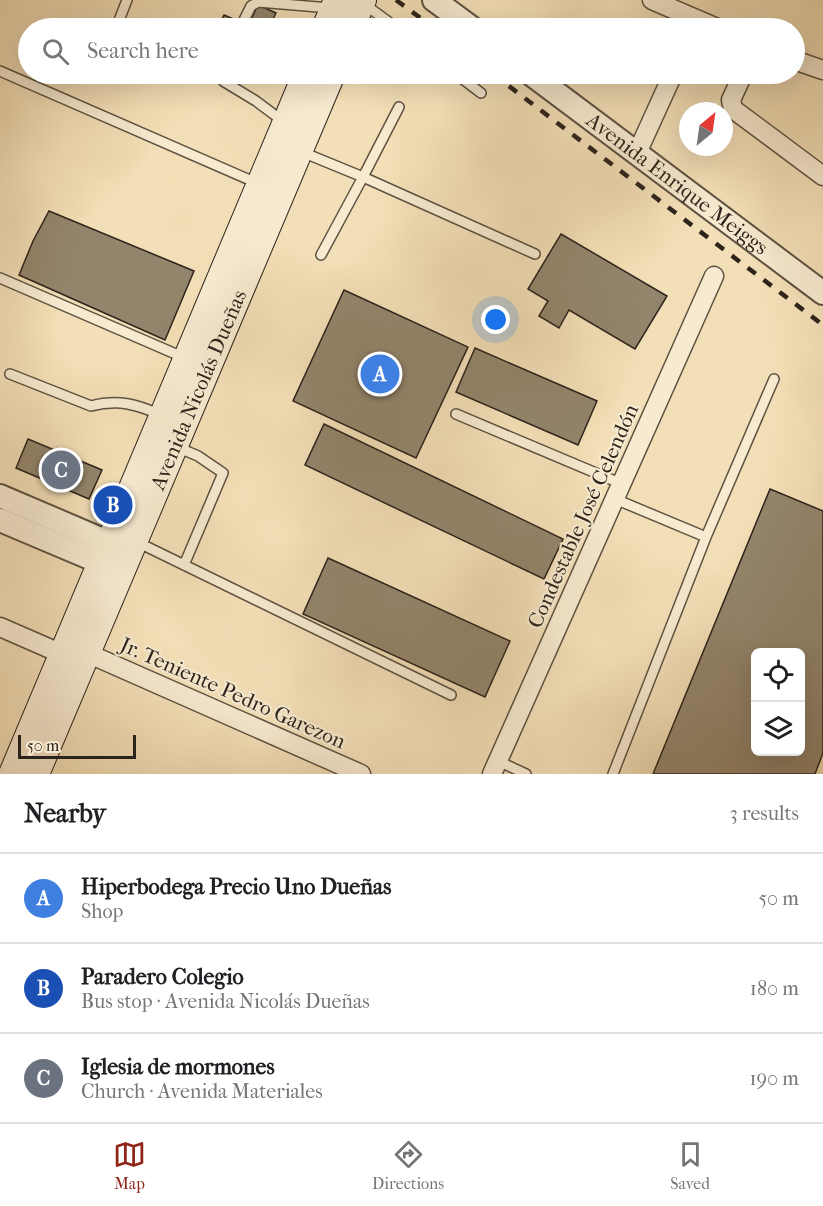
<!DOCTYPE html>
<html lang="en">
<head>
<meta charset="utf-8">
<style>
	body { margin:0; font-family:"IM FELL French Canon",serif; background:#f6f6f6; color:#202124 }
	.controls { position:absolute; right:18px; bottom:18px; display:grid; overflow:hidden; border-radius:9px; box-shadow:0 6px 24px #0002 }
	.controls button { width:54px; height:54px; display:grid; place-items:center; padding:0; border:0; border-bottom:2px solid #e0e0e0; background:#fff; color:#202124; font:30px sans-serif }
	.compass { position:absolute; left:679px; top:102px; width:54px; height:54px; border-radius:50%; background:#fff; box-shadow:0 6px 24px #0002; rotate:29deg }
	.scale { position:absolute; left:18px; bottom:15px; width:118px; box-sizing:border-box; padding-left:6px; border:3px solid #2c231b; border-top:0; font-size:16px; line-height:21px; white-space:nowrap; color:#2c231b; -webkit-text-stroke:4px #f7ead0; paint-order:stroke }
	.you { position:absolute; left:496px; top:320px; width:21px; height:21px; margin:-15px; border:4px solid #fff; border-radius:50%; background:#1a73e8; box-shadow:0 0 0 9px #1a73e833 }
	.badge { display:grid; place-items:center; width:39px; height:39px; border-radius:50%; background:#8f2418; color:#fff; font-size:20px; font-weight:700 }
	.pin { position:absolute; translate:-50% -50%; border:3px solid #fff; box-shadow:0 2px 6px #0006 }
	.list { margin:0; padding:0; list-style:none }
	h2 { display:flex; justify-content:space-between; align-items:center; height:78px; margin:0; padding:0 24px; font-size:26px }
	h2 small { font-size:20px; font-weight:400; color:#757577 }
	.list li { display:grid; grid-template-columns:39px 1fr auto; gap:18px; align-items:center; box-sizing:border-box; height:90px; padding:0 24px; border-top:2px solid #e0e0e0 }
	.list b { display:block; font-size:22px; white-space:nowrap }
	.list p { margin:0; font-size:20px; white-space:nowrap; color:#757577 }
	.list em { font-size:20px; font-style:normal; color:#757577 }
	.icon { flex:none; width:33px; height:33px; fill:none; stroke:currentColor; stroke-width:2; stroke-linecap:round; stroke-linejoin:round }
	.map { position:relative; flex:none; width:823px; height:774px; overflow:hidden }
	.search { position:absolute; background:#fff; box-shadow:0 6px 24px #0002; left:18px; right:18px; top:18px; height:66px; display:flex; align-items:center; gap:15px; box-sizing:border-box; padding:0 21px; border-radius:33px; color:#757577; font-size:22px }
	.sheet { height:348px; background:#fff }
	nav { display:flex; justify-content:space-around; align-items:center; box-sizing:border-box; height:84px; border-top:2px solid #e0e0e0; background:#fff; font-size:16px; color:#757577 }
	nav a { display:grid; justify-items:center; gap:3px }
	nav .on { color:#8f2418 }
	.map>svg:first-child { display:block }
</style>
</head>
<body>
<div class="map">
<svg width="823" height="774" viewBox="0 0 823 774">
	<rect width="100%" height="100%" fill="#f3dfb7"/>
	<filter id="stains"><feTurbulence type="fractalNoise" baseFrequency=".00333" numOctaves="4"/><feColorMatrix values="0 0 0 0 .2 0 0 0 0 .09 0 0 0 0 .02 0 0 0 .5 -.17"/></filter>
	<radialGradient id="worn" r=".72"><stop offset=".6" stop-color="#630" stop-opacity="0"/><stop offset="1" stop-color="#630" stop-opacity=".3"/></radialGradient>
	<path fill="#93856c" stroke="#2c231b" stroke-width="1.5" fill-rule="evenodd" d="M258 5 276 13 269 28H247Z
		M224 15 238 21 235 28H218Z
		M49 211 194 271 165 340 19 275 33 241Z
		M561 234 667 296 635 349 569 310 559 328 539 316 548 301 528 289Z
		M344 290 468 347 416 458 293 401Z
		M475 348 597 401 578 445 456 392Z
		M324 424 563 539 544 579 305 465Z
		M28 439 102 470 89 499 16 468Z
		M770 489 823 511V753L815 774H653ZM756 652H800V752H756Z
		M328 558 510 641 485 697 303 614Z"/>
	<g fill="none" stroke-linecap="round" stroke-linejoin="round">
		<g stroke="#5e5242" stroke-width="12">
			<path id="service" d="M364 4 397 28
				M116 28 127 0
				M240 28 251 6 258 2 330 8
				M0 71 259 184
				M222 74 223 81 256 101 284 122
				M456 74 481 93
				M302 152 363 177 399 107
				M321 255 363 177 535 254
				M0 278 185 358
				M10 374 91 406C118 399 136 404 161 415
				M456 414 622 484
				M177 447 198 456 223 473 184 565
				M615 499 706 537 774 379
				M137 542 451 695
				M498 761 526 774
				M613 774 706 537"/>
		</g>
		<g stroke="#5e5242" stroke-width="21">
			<path id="minor" d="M652 0 717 28
				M794 60 823 70
				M743 74 731 100 733 109 823 176
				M637 153 673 74
				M0 627 62 654 87 653 361 774
				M492 774 714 276"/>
		</g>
		<g stroke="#5e5242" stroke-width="26">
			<g id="tertiary">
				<path d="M434 0 472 28"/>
				<path id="s1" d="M531 74 823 293"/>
				<path d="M0 496 110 543"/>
				<path d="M0 520 102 563"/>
			</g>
		</g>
		<g stroke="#2c231b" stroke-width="28">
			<g id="secondary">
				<path d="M325 28 337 0"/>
				<path d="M351 28 363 0"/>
				<path d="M12 774 306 74"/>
				<path id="s2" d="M36 774 332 74"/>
			</g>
		</g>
		<use href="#service" stroke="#f7ead0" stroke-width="9"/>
		<use href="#minor" stroke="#f7ead0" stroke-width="18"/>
		<use href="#tertiary" stroke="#f7ead0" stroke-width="22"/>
		<use href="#secondary" stroke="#f7ead0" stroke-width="26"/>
		<path stroke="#2c231b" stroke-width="4.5" stroke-dasharray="10 10" stroke-linecap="butt" d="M396 0 434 28
			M493 74 823 325"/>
	</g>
	<g text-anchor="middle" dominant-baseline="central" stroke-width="4.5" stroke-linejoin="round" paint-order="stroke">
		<g font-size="21" fill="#2c231b" stroke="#f7ead0">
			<text stroke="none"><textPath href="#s1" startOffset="183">Avenida Enrique Meiggs</textPath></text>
			<text stroke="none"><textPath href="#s2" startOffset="417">Avenida Nicolás Dueñas</textPath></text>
			<text transform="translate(583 516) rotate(-66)">Condestable José Celendón</text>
			<text transform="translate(233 693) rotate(24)">Jr. Teniente Pedro Garezon</text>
		</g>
	</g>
	<rect width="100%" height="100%" filter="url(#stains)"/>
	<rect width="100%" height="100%" fill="url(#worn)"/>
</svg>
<div class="controls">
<button><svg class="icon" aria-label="locate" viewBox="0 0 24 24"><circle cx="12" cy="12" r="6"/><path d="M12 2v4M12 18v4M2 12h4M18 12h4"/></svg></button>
<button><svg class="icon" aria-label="layers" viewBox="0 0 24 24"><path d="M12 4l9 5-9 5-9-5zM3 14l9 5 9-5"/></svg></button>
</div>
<svg class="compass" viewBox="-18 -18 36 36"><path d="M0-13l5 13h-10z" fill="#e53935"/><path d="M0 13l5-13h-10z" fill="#757577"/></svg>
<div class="scale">50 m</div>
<div class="you"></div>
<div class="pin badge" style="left:380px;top:374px;background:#3f7fe0">A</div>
<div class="pin badge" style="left:113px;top:505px;background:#1a4fb4">B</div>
<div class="pin badge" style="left:61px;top:470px;background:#6b7280">C</div>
<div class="search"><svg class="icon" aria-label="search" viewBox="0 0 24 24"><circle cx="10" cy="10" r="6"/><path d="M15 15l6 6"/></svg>Search here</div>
</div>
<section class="sheet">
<h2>Nearby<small>3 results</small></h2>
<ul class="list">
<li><span class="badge" style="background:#3f7fe0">A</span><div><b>Hiperbodega Precio Uno Dueñas</b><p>Shop</p></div><em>50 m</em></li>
<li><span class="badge" style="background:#1a4fb4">B</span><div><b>Paradero Colegio</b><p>Bus stop · Avenida Nicolás Dueñas</p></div><em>180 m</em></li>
<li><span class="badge" style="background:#6b7280">C</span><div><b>Iglesia de mormones</b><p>Church · Avenida Materiales</p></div><em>190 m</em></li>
</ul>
</section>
<nav>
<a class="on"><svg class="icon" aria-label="map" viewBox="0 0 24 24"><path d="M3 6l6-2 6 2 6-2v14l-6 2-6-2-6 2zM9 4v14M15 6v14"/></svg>Map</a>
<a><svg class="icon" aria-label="directions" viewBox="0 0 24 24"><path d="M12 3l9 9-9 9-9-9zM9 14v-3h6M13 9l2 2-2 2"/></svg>Directions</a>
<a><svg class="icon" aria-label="saved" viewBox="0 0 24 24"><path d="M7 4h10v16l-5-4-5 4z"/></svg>Saved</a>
</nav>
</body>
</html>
